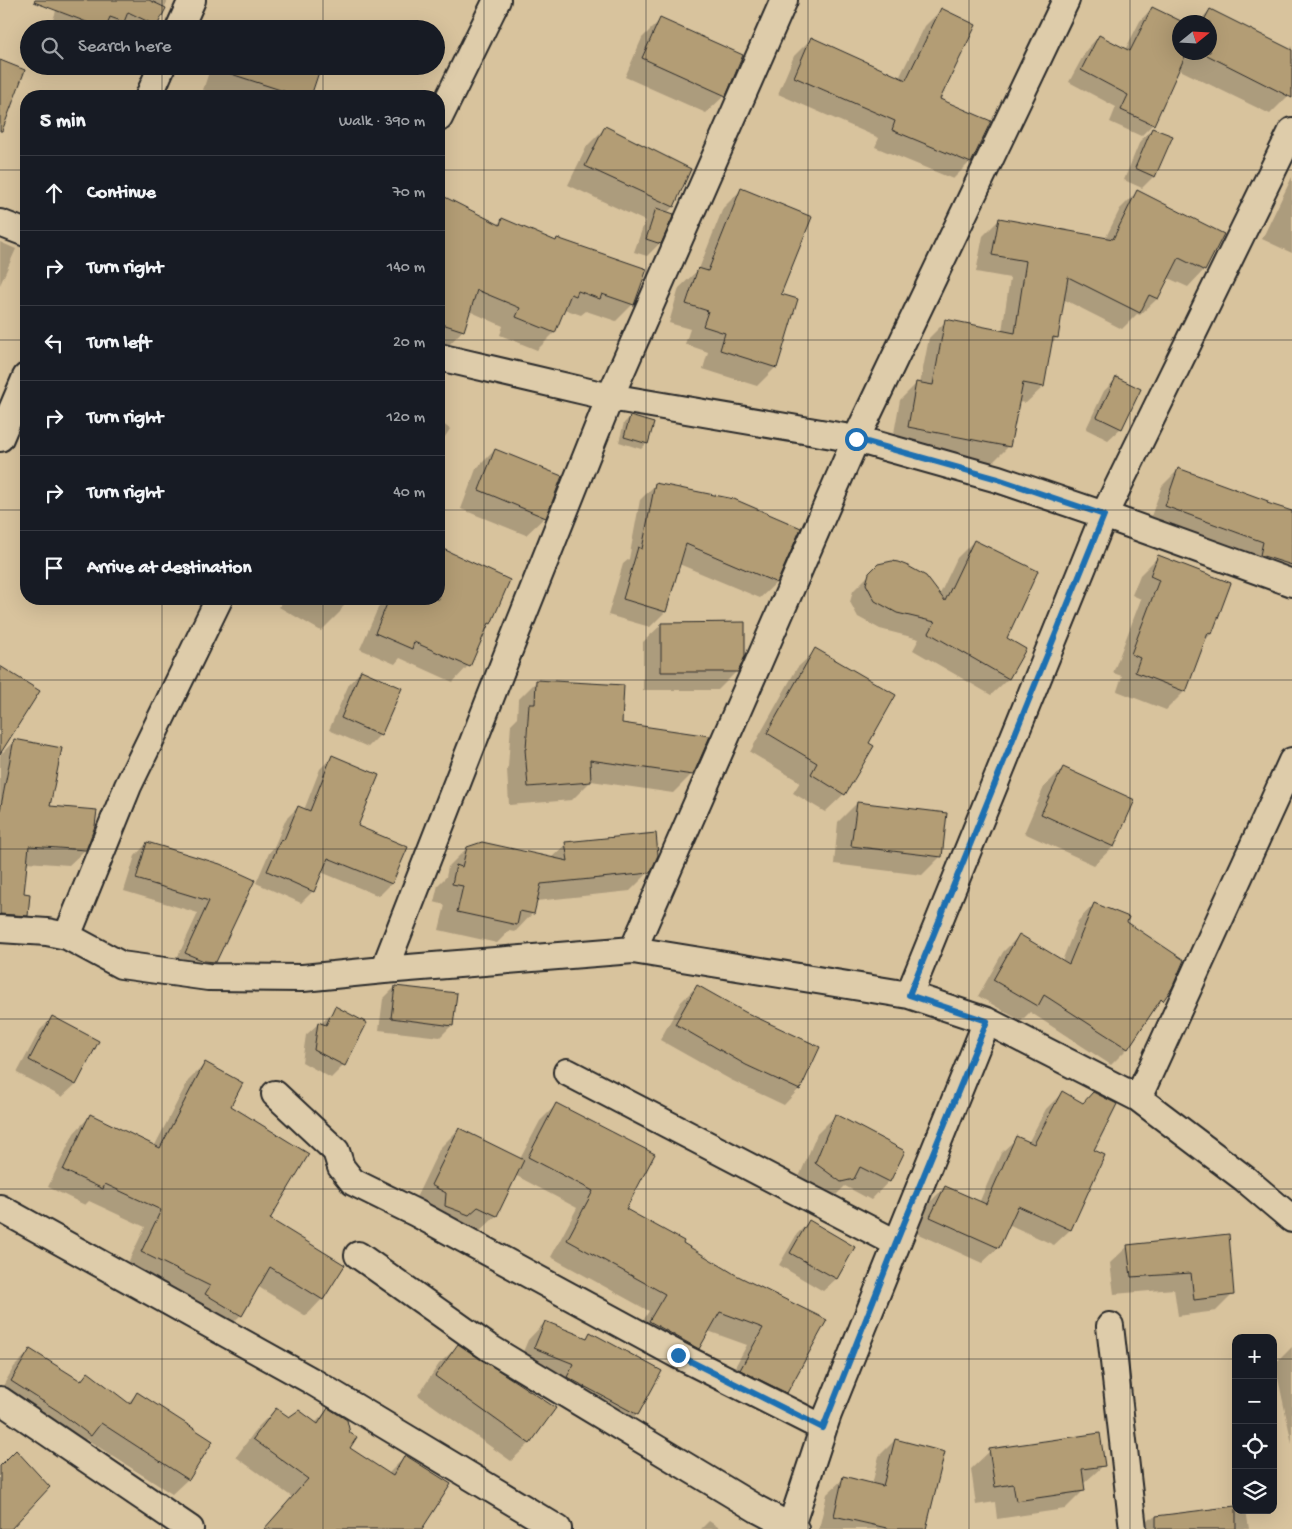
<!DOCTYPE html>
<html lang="en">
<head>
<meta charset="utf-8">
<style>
	body { margin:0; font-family:"Gochi Hand",sans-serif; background:#242831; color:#f1f3f6 }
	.controls { position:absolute; right:15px; bottom:15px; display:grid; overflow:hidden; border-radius:10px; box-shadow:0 5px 20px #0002 }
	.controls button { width:45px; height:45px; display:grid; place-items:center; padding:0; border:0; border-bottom:1px solid #363941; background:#171b24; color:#f1f3f6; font:25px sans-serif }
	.compass { position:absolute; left:1172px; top:15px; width:45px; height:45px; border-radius:50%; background:#171b24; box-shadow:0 5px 20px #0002; rotate:72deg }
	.stop { position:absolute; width:15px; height:15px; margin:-11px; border:4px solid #1f6fb2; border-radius:50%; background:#fff }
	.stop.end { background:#1f6fb2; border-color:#fff; box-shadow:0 1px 5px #0008 }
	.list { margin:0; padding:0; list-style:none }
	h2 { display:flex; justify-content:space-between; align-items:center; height:65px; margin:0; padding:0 20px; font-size:21px }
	h2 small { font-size:16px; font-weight:400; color:#9ea1a6 }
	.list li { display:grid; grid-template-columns:32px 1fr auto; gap:15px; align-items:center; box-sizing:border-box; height:75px; padding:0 20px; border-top:1px solid #363941 }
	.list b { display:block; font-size:19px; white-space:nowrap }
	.list em { font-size:16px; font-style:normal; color:#9ea1a6 }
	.icon { flex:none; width:28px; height:28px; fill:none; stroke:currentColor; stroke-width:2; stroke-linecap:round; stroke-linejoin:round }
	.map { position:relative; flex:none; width:1292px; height:1529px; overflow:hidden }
	.search { position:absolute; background:#171b24; box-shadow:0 5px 20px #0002; left:20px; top:20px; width:425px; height:55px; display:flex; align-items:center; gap:12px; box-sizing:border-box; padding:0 18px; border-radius:28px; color:#9ea1a6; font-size:19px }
	.panel { position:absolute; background:#171b24; box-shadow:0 5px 20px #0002; left:20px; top:90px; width:425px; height:515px; border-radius:20px }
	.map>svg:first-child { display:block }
</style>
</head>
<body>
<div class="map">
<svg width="1292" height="1529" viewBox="0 0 1292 1529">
	<rect width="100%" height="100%" fill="#d8c39d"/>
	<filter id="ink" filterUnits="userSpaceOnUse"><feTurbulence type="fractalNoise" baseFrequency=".02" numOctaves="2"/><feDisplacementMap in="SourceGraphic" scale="10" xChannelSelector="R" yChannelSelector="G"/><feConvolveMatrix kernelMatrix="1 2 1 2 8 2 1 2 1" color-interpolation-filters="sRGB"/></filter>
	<g filter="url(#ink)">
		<path fill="#0003" d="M60 0H168L156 26 153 29H53L50 28Z
			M1152 8 1180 22V52H1210V22H1198L1210 10 1290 51 1292 46V89L1288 96 1270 114 1178 69 1153 124 1141 136 1110 122 1116 107 1069 82 1087 49 1099 36 1125 50 1140 21Z
			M942 9 938 100 970 162 953 179 875 147 879 138 778 94 794 56 811 39 899 78 925 26Z
			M660 20 725 95 706 113 625 77 642 38Z
			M211 66H319L310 96H224L203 90Z
			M605 128 690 170 673 207 667 213 672 215 659 244 647 256 634 252 645 221 568 185 587 146Z
			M1152 129 1154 176 1142 188 1124 180 1140 141Z
			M1292 177V253L1262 239Z
			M741 190 780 295 776 367 757 386 703 369 708 352 685 344 690 329 669 323 679 288 699 269 723 208Z
			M1137 192 1204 270 1188 287 1168 278 1157 299 1140 315 1137 314 1122 329 1063 299 1057 337 1051 344 1043 387 1026 403 1018 402 1009 446 992 463 892 444 900 400 917 383 920 384 929 338 946 321 1002 331 1010 278 976 272 983 236 1000 219 1105 239 1120 209Z
			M442 196 497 225 503 219 555 242 557 240 633 304 616 321 586 311 581 315 564 309 554 333 537 350 500 335 503 326 469 311 463 330 446 348 439 345V199Z
			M0 242 16 249 0 285Z
			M1117 378 1121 428 1108 440 1086 429 1104 391Z
			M630 417 647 443 641 449 619 442 624 423Z
			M439 421 450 429 439 446Z
			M495 450 545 517 526 535 461 509 476 469Z
			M1179 469 1265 504 1292 512V573L1149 522 1162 486Z
			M655 485 799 528 776 583 760 598 679 564 665 612 650 627 608 615 623 564 629 559 640 500Z
			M974 541 1006 638 1024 649 1008 679 991 695 913 650 919 639 880 629 858 617 850 602 853 591 879 565 939 596 957 558Z
			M439 548 509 581 468 666 453 682 400 658 395 664 360 649 382 599H439Z
			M1158 557 1230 584 1211 634 1204 641 1185 691 1166 710 1117 691 1122 676 1113 673 1141 599 1132 595 1140 575Z
			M284 599H347L340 612 321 631 279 607Z
			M662 624 737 671 718 690H643V642Z
			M816 650 867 743 844 794 825 812 793 793 800 782 750 752 797 668Z
			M361 671 380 735 368 747 329 730 349 684Z
			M537 681 621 724 692 774 673 793 591 781 572 800 509 805 507 769 508 767 511 724 517 718 518 700Z
			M15 740 49 807 85 850 69 865 26 862 23 894 27 915 11 930H0V755Z
			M332 757 356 827 406 847 391 884 379 896 321 872 313 891 301 903 256 883 269 853 274 847 286 819 298 807 304 810 320 769Z
			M1063 768 1134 800 1113 847 1094 865 1024 833 1044 787Z
			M857 803 941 856 922 875 834 864 838 822Z
			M147 843 219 865 215 961 203 974 174 965 198 913 124 891 135 856Z
			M566 844 649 872 630 891 536 901 533 913 515 932 509 931 497 943 439 930 445 905 434 902 438 885 446 877 448 867 467 848 551 858Z
			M1094 904 1126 923 1171 988 1162 1000 1151 1011 1127 1049 1111 1065 1030 1012 1021 1021 978 996 1003 952 1019 936 1062 961 1078 921Z
			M697 986 799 1089 784 1105 731 1080 660 1040 681 1002Z
			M395 987 452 1025 440 1037 379 1030 383 999Z
			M336 1008 366 1023 344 1065 331 1078 302 1062 306 1035 319 1023 321 1024Z
			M53 1017 98 1041 75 1085 62 1097 17 1073 40 1030Z
			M205 1064 229 1106 268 1220 322 1299 306 1316 257 1286 241 1315 224 1331 125 1269 145 1227 89 1201 85 1205 48 1187 74 1133 90 1116 154 1147 188 1081Z
			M1062 1093 1092 1151 1104 1156 1070 1230 1054 1245 1008 1224 998 1248 982 1263 916 1233 929 1203 945 1187 979 1203 1001 1153 1017 1138 1028 1143 1046 1109Z
			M557 1104 625 1210 736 1276 825 1320 786 1393 769 1409 724 1387 747 1345 708 1331 698 1348 681 1365 633 1338 649 1311 551 1257 577 1208 515 1175 496 1216 477 1234 413 1204 440 1148 459 1129 520 1159 540 1121Z
			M835 1116 889 1181 871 1200 845 1186 834 1197 797 1182 817 1134Z
			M809 1222 854 1248 836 1279 823 1291 779 1265 797 1234Z
			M1228 1235 1233 1294 1216 1311 1178 1316 1174 1289 1114 1294 1110 1263 1128 1246Z
			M545 1322 585 1339 590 1334 637 1414 620 1432 517 1366 528 1340Z
			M458 1346 530 1443 511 1461 418 1395 439 1364Z
			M1292 1347V1444L1275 1364Z
			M30 1351 80 1381 88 1373 128 1403 137 1393 188 1479 172 1494 86 1439 75 1451 0 1391 14 1367Z
			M276 1409 289 1419 315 1423 328 1410 349 1449 388 1474 406 1456 420 1529H264L292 1497 236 1457 258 1427Z
			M895 1440 925 1529H819L827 1494 844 1478 872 1485 879 1456Z
			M990 1451 1103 1466 1083 1484 1084 1490 1065 1509 997 1519 995 1502 976 1505 971 1469Z
			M1236 1507V1510H1246L1249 1529H1139L1149 1518Z
			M709 1521 721 1529H701Z"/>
		<path fill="#b39d74" stroke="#2b2b2b" d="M35 0H149L166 8 157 26 128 12 124 22 110 17 105 29 34 2Z
			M1152 7 1183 22H1180V52H1187L1154 125 1121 110 1128 95 1081 70 1099 35 1130 51Z
			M941 8 976 25 940 99 991 121 971 163 892 130 895 121 794 77 811 37 906 80Z
			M1210 9 1292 50V98L1201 52H1210V22H1203Z
			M660 18 743 55 726 96 642 58Z
			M0 60 25 70 2 131H0Z
			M220 66H321L311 96H299L219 70Z
			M605 126 691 169 674 207 585 166Z
			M1152 128 1173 136 1155 177 1135 168Z
			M741 188 812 217 781 294 798 299 777 368 720 350 725 333 703 326 708 311 686 304 698 268 708 271Z
			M1137 190 1224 234 1205 271 1179 258 1158 299 1149 295 1140 313 1068 277 1058 338 1053 337 1044 387 1023 383 1010 447 908 427 916 382 933 385 945 319 1015 333 1026 261 992 255 999 218 1113 239Z
			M439 194 500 225 502 218 556 241 557 238 647 269 634 305 602 294 600 299 578 291 576 296 571 294 555 333 516 317 520 308 477 290 464 331 439 323Z
			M656 208 674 214 661 244 646 239Z
			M1116 377 1141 389 1122 429 1097 417Z
			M630 416 654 423 648 444 624 437Z
			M495 449 562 476 546 518 479 490Z
			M1178 468 1268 501 1267 503 1292 511V565L1260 555 1263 542 1165 506Z
			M655 483 734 499 801 528 777 583 686 544 666 612 623 599 638 547 642 549Z
			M974 540 1038 571 1007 638 1026 649 1009 679 929 633 935 622 897 613 875 601 866 584 869 573 878 564 892 561 898 562 908 566 926 576 945 601Z
			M439 547 510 580 491 624 489 623 470 667 414 642 412 649 375 633 389 599H439Z
			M1158 555 1231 583 1212 634 1208 633 1186 692 1135 672 1140 658 1131 654 1159 580 1150 576Z
			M745 622V656L738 672H661V623Z
			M815 648 896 695 869 743 874 746 845 795 811 774 817 763 767 733Z
			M0 666 40 691 0 754Z
			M361 670 402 688 381 736 341 718Z
			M536 680 624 685 622 723 710 736 693 775 590 760 591 782 528 787 525 749H526L529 704H535Z
			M14 739 62 748 50 806 97 810 95 826 86 850 29 846 24 893 30 894 28 916 0 914V811Z
			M332 755 379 775 358 826 408 847 392 884 328 858 314 892 267 871 281 839 284 840 298 806 310 811Z
			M1063 767 1135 800 1114 847 1041 814Z
			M857 802 947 813 942 857 851 846Z
			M656 833 658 855 650 873 541 884 534 914 520 911 517 925 457 912 463 886 452 884 456 865 462 867 467 847 482 842 568 861 565 842Z
			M147 842 220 864 255 880 216 962 204 961 185 953 209 901 136 879Z
			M1094 903 1129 917 1127 922 1184 960 1172 988 1163 1001 1161 999 1128 1049 1044 995 1038 1006 993 980 1019 934 1069 964Z
			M697 985 745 1012 820 1047 800 1090 746 1065 675 1024Z
			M395 986 457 993 453 1026 391 1018Z
			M335 1006 367 1023 345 1066 314 1050 318 1022 326 1025Z
			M52 1016 99 1041 76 1085 29 1060Z
			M205 1062 243 1083 231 1106 309 1154 270 1219 345 1265 323 1300 270 1267 242 1316 205 1294 210 1286 141 1252 161 1210 105 1184 103 1189 63 1170 90 1114 160 1148Z
			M1062 1091 1083 1103 1093 1092 1117 1104 1094 1150 1105 1155 1071 1230 1018 1206 999 1248 930 1217 945 1186 986 1204 1016 1136 1034 1144Z
			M556 1103 655 1154 626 1209 684 1241 683 1243 736 1275 827 1320 787 1393 740 1370 763 1328 720 1312 699 1349 649 1321 665 1294 567 1240 593 1191 528 1157Z
			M835 1114 905 1151 890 1182 860 1167 854 1179 841 1182 815 1163Z
			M459 1128 524 1160 497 1216 478 1207 469 1215 445 1206 446 1193 431 1185Z
			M809 1220 855 1247 837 1279 790 1253Z
			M1229 1234 1234 1295 1194 1300 1191 1273 1131 1277 1127 1245Z
			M545 1321 587 1338 590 1332 662 1371 638 1415 567 1377 574 1364 534 1348Z
			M458 1344 556 1408 530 1444 435 1376Z
			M30 1349 81 1381 88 1372 130 1404 137 1392 213 1441 189 1480 101 1423 91 1436 58 1411 11 1381Z
			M276 1408 289 1417 299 1410 318 1424 328 1408 347 1420 350 1433 357 1437 350 1448 393 1476 405 1455 451 1484 422 1529H264L308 1479 253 1439Z
			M1100 1433 1105 1466 1082 1469 1085 1491 1016 1501 1013 1484 995 1487 989 1449Z
			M895 1439 945 1452 926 1529H891L834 1516 843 1476 883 1486Z
			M16 1450 50 1487 11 1529H0V1466Z
			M1236 1506V1529H1156V1516Z"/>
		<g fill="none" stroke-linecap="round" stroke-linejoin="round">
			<g stroke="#2b2b2b" stroke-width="30">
				<path id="street" d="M179 29 192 0
					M149 96 162 66
					M439 118 497 0
					M0 223 26 233
					M439 357 610 397 856 439 998 479 1104 515 1292 583
					M0 438 26 377
					M0 929 47 932 67 936 121 965 208 977 303 978 384 970 633 950 909 995 987 1021 1138 1098 1245 1179 1292 1219
					M67 936 128 786 219 599
					M633 950 856 439 1066 0
					M384 970 506 658 610 397 784 0
					M909 995 1104 515 1292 131
					M567 1072 896 1243
					M275 1094 336 1151 341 1167 353 1182 416 1213 678 1355 823 1428
					M1138 1098 1292 761
					M0 1208 310 1380 558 1529
					M358 1255 488 1347 757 1509 795 1529
					M1110 1326 1133 1529
					M0 1400 190 1529
					M790 1529 828 1414 987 1021"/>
			</g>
			<use href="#street" stroke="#deccaa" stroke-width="26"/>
		</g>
	</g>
	<g fill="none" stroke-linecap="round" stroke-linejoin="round" filter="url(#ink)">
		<path stroke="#1f6fb2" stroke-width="6" d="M678 1355 823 1428 896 1243 987 1021 909 995 1104 515 998 479 856 439"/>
	</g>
	<path fill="none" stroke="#2b2b2b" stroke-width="1" stroke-opacity="0.55" d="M162 0V29M323 0V29M484 0V1529M646 0V1529M808 0V1529M969 0V1529M1130 0V1529M162 66V96M323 66V96M0 170H26M439 170H1292M0 340H26M439 340H1292M0 510H26M439 510H1292M162 599V1529M323 599V1529M0 680H1292M0 849H1292M0 1019H1292M0 1189H1292M0 1359H1236M1273 1359H1292"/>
</svg>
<div class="controls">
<button>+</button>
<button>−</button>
<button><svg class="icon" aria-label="locate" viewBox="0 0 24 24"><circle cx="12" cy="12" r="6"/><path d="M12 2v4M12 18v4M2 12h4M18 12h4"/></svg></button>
<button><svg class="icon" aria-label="layers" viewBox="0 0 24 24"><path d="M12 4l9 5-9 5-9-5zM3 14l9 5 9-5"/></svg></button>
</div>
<svg class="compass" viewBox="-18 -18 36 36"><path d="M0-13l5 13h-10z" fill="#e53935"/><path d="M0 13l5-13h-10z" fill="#9ea1a6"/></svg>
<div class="stop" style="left:856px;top:439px"></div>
<div class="stop end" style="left:678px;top:1355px"></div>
<div class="search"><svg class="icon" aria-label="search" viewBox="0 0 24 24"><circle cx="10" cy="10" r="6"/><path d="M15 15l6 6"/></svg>Search here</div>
<section class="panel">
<h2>5 min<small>Walk · 390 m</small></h2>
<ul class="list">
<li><svg class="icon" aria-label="ahead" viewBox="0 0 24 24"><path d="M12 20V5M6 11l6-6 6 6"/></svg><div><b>Continue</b></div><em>70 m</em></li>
<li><svg class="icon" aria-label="right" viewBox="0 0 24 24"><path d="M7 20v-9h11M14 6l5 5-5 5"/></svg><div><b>Turn right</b></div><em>140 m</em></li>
<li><svg class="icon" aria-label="left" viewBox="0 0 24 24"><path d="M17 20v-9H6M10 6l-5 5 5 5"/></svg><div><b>Turn left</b></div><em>20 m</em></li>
<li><svg class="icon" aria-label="right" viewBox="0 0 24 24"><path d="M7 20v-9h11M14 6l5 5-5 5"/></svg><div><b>Turn right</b></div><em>120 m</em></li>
<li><svg class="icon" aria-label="right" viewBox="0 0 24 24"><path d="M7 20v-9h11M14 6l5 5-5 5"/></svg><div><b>Turn right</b></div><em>40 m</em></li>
<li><svg class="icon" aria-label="arrive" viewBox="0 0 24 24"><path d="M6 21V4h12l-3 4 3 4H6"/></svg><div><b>Arrive at destination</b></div></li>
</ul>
</section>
</div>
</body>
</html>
